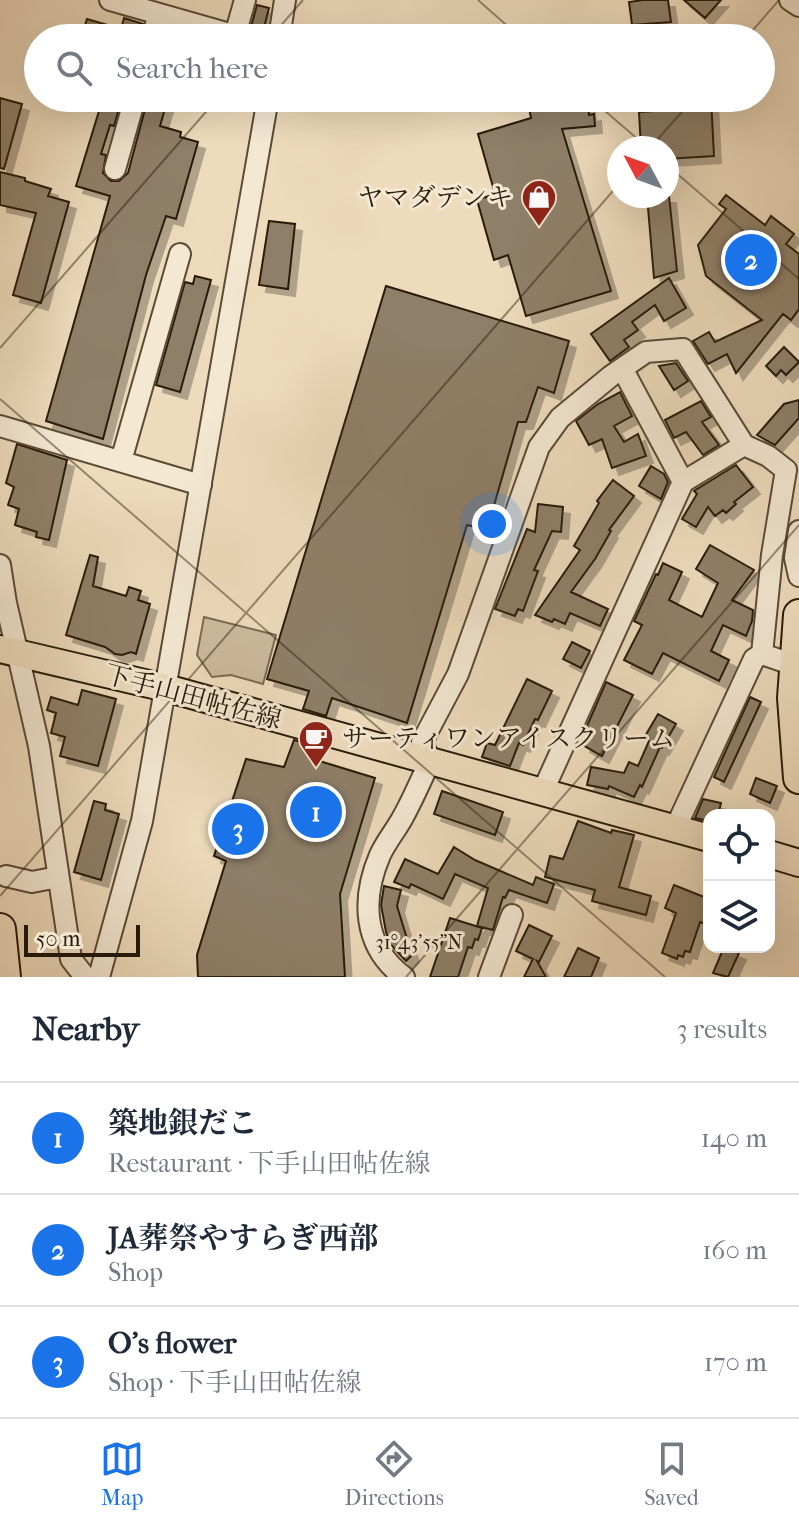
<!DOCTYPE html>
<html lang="en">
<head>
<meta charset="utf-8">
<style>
	body { margin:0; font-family:"IM FELL French Canon","Noto Serif JP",serif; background:#f6f6f7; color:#1f2937 }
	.controls { position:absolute; right:24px; bottom:24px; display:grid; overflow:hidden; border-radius:16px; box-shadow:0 8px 32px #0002 }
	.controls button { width:72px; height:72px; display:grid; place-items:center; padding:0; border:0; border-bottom:2px solid #e0e1e3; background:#fff; color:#1f2937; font:40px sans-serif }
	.compass { position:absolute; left:607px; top:136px; width:72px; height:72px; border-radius:50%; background:#fff; box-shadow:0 8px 32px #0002; rotate:311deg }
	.scale { position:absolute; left:24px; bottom:20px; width:116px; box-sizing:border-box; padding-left:8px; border:4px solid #291b0a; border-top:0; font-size:22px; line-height:28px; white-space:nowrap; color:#291b0a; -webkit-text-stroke:6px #f4e8d3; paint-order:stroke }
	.you { position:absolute; left:492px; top:524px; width:28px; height:28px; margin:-20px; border:6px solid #fff; border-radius:50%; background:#1a73e8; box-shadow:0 0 0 12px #1a73e833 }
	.badge { display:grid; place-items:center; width:52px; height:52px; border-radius:50%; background:#1a73e8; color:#fff; font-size:26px; font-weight:700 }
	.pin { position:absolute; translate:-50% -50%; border:4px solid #fff; box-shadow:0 2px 8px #0006 }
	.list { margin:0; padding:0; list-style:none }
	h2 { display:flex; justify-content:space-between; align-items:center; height:104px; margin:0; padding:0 32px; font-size:34px }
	h2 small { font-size:26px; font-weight:400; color:#747a83 }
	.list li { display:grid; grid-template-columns:52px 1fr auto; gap:24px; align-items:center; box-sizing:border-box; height:112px; padding:0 32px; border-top:2px solid #e0e1e3 }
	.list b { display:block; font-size:30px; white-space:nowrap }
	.list p { margin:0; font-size:26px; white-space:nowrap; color:#747a83 }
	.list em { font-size:26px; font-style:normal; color:#747a83 }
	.icon { flex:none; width:44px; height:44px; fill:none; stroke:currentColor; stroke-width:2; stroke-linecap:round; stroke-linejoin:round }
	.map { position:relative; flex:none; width:799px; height:977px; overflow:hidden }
	.search { position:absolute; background:#fff; box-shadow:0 8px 32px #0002; left:24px; right:24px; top:24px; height:88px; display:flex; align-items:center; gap:20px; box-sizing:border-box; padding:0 28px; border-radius:44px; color:#747a83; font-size:30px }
	.sheet { height:440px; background:#fff }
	nav { display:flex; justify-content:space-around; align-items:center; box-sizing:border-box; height:112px; border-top:2px solid #e0e1e3; background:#fff; font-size:22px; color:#747a83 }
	nav a { display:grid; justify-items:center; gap:4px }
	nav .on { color:#1a73e8 }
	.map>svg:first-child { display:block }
</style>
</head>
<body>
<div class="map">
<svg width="799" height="977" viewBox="0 0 799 977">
	<defs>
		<filter id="shadow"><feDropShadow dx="7" dy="7" stdDeviation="0" flood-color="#0004"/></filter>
	</defs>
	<rect width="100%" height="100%" fill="#eedbbc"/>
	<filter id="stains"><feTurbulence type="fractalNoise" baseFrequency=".0025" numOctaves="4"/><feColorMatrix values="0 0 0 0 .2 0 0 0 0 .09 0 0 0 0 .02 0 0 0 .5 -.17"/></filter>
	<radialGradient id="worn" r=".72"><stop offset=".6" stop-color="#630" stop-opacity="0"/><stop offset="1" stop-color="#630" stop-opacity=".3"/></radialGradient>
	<path fill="#cdba9e" stroke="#7b6a54" stroke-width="2" d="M204 617 276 635 263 684 231 675 212 677 197 655Z"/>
	<path fill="#8f7f67" stroke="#291b0a" stroke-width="2" filter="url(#shadow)" d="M643 0H668L671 22 632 25 629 2Z
		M684 0H721L705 18Z
		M257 5 269 8 262 36 256 35 251 27Z
		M124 18 143 24 139 38H81L87 19 121 29Z
		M0 98 22 104 4 169 0 168Z
		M103 98H122L114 126 110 125 101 154 106 155 103 173 111 181H119L128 173 148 98H168L160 126 181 132 180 137 198 142 176 219 166 216 146 275 103 439 46 421 110 196 76 186Z
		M568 98H587L589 115 594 114 595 126 562 129 611 291 526 316 508 255 494 260 477 200 495 194 478 134 531 118 529 108Z
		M684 98H711L714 156 667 159V148H641L639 112 685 109Z
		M0 172 25 178V181L51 189 48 196 69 202 41 303 13 295 36 213 0 205Z
		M726 195 765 225 771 216 794 234 786 244 799 254V309L791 320 783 314 736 373 727 354 708 364 693 341 709 332 715 342 762 320 706 276 698 245 726 209 719 204Z
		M647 196H669L677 271 654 278Z
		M269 221 295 224 288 289 259 285Z
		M195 276 211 280 180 392 156 385 185 282 193 284Z
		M669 278 686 308 664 321 655 305 632 322 638 330 624 340 629 347 610 361 591 334Z
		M386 286 569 341 554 393 538 387 526 422H518L487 530 467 525 407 723 332 698 326 716 303 709 309 691 267 679Z
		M784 347 799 362 786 375 781 370 776 376 766 366Z
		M676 363 688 381 674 390 659 366Z
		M620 392 632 416 614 426 624 442 638 434 646 456 612 468 602 439 589 445 576 421 598 404Z
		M799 400V418L775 445 757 435 784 404Z
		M701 401 711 417 702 422 719 445 703 455 686 432 674 438 665 420Z
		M17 444 67 460 49 540 36 537 37 532 15 525 19 509 8 505 14 487 6 483Z
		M736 465 753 487 734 502 736 504 726 513 723 510 715 516 708 507 696 527 682 519 697 494 694 491Z
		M651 466 664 474 668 482 661 499 639 486Z
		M613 480 634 496 609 530 611 531 595 559 571 592 608 609 600 626 570 613 565 624 554 619 552 622 535 615 580 550 574 546 599 503 597 501Z
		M538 504 563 507 561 532 552 531 534 570 538 571 523 611 518 609 515 616 495 609 527 529 535 532Z
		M710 545 754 570 732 600 753 610 752 621 746 636 723 625 711 651 729 660 719 681 663 653 652 674 624 660 642 625 634 621 656 574 658 575 663 563 682 572 669 600 702 617 718 583 696 569Z
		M90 555 98 557 93 586 126 596 129 587 141 591 138 600 150 604 136 654 131 652 122 655 115 654 105 647 66 635Z
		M572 642 590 651 581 668 563 659Z
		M527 679 552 691 538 720 535 719 523 745 519 743 510 766 482 757 487 743 495 745Z
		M606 682 633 695 602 756 583 745 588 735 584 733Z
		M82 690 116 699 98 766 60 756 65 737 51 733 56 713 47 710 51 697 78 705Z
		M750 697 761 702 724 782 714 777Z
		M658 714 676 724 662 748 660 747 642 787 640 785 634 797 609 786 608 789 587 785 591 767 624 773 629 762 638 766 649 741 644 738Z
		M294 740 317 746 313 759 375 778 340 894 345 977H198L197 955 226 861 214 856 246 759 284 767Z
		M756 778 777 786 770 803 750 794Z
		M442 791 503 812 495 835 434 814Z
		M703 799 721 803 718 815H709V821L695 818Z
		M94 801 106 804 105 810 119 814 101 880 74 872Z
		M578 821 611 833 612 830 634 835 619 887 651 896 646 915 592 901 595 890 545 877 550 856 563 859Z
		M454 847 475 860 533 885 536 877 554 884 547 903 509 890 505 898 503 897 493 930 477 926 488 888 455 874 443 899 411 884 409 888 394 882 405 859 438 874Z
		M674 885 709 899V925L700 922 690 952 685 951 683 957 678 955 677 959 662 953 676 913 665 908Z
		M384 886 401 890 397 906 412 955 406 961 391 945 386 932 381 905Z
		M450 918 482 928 478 940 475 939 472 948 468 947 458 977H430Z
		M529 925 552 936 539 962 537 961 546 977H524L533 959 516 951Z
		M724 947 739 953 728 977 713 973Z
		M578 948 599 958 591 977H564Z"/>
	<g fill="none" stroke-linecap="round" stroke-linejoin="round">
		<g stroke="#5a4b36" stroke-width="24">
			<path id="minor" d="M110 0 244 38
				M790 0 799 6
				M235 35 245 0
				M152 38 159 14
				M279 38 285 0
				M115 169 135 98
				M0 426 201 485
				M744 445 768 456 786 470 772 555 762 654
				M121 461 180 254
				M799 531 795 558 799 576
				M0 565 6 603 39 746 71 959 85 977
				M542 793 683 482 623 370
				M675 829 754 659 762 654 794 665
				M6 876 32 882 58 877
				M99 977 142 821 268 98
				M404 977C363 947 361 899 380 855 386 842 396 830 403 817 413 799 421 780 430 761L422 742 458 674 539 447 560 418 611 376 646 352 683 349 744 445 683 482
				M489 977 512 915"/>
		</g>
		<g stroke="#291b0a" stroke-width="30">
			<path id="major" d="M0 649 166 688 709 838
				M769 854 799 863"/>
		</g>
		<g stroke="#291b0a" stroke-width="34">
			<path id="highway" d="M799 615 793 698 799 778
				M0 929 5 977"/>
		</g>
		<use href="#minor" stroke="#f4e8d3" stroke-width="20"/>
		<use href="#major" stroke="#eedbbc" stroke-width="26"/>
		<use href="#highway" stroke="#eedbbc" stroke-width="30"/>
	</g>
	<path fill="none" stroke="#291b0a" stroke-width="2" stroke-opacity="0.45" d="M478 0 521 38M270 38 303 0M746 38 779 0M590 98 648 148M650 148 694 98M667 165 799 279M0 348 218 98M0 399 665 977M0 896 619 184M406 977 799 525"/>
	<defs>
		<g id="shop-pin" transform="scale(1.8)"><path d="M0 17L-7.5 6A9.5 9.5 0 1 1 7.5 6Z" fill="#8f2418" stroke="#f4e8d3"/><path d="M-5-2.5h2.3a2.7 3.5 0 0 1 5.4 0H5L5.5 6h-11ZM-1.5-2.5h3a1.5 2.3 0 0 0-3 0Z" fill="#fff"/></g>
		<g id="cafe-pin" transform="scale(1.8)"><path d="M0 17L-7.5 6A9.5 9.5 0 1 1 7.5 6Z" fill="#8f2418" stroke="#f4e8d3"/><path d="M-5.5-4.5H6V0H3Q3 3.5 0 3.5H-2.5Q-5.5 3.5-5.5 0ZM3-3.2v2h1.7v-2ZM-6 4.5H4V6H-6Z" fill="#fff"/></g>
	</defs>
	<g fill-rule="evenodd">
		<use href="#shop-pin" x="539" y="197"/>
		<use href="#cafe-pin" x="316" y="738"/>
	</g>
	<g text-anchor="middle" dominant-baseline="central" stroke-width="6" stroke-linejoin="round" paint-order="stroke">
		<g font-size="26" fill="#291b0a" stroke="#f4e8d3" text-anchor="end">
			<text x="513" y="197">ヤマダデンキ</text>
			<text x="342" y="738" text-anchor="start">サーティワンアイスクリーム</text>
		</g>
		<g font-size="26" fill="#291b0a" stroke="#f4e8d3">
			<text transform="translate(193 697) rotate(15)">下手山田帖佐線</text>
		</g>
	</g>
	<g font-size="20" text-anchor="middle" fill="#291b0a" stroke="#f4e8d3" stroke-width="6" stroke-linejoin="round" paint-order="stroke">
		<text x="419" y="949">31°43'55"N</text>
	</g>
	<rect width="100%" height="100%" filter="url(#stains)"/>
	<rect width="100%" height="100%" fill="url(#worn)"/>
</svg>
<div class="controls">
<button><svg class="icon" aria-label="locate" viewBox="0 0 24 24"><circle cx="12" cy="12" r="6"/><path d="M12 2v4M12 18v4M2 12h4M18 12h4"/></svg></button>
<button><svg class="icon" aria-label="layers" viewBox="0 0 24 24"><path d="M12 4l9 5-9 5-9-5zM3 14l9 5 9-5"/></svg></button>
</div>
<svg class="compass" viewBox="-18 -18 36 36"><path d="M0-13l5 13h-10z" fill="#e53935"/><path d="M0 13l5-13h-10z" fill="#747a83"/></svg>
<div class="scale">50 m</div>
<div class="you"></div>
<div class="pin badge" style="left:316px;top:812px">1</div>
<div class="pin badge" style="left:751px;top:260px">2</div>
<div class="pin badge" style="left:238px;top:829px">3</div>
<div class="search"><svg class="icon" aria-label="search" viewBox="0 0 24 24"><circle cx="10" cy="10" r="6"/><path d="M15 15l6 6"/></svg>Search here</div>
</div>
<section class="sheet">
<h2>Nearby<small>3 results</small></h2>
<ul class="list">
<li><span class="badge">1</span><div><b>築地銀だこ</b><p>Restaurant · 下手山田帖佐線</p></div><em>140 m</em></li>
<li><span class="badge">2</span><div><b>JA葬祭やすらぎ西部</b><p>Shop</p></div><em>160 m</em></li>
<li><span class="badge">3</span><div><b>O's flower</b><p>Shop · 下手山田帖佐線</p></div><em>170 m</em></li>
</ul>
</section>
<nav>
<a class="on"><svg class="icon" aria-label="map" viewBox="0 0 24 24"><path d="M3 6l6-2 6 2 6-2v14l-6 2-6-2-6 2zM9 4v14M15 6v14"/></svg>Map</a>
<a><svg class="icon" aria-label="directions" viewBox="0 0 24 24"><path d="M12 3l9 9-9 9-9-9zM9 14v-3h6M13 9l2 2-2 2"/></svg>Directions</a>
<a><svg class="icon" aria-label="saved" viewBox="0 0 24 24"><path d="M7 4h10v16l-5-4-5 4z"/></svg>Saved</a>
</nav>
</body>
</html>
